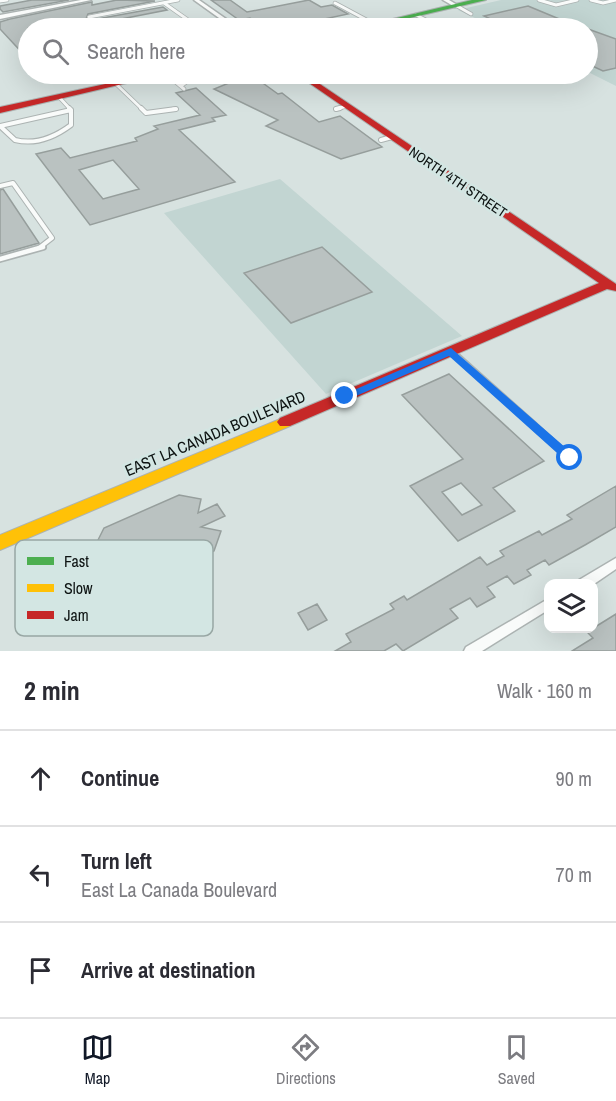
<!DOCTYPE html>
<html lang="en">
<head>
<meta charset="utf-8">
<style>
	body { margin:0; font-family:"Archivo Narrow",sans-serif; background:#f7f7f7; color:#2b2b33 }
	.controls { position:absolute; right:18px; bottom:18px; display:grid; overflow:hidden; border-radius:12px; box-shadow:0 6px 24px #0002 }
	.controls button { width:54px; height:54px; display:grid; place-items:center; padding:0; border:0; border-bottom:2px solid #e1e1e2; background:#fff; color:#2b2b33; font:30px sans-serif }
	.stop { position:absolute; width:18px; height:18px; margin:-14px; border:4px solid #1a73e8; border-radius:50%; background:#fff }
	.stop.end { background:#1a73e8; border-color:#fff; box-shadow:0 2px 6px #0008 }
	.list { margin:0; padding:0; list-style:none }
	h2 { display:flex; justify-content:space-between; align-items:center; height:78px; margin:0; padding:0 24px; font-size:26px }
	h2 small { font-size:20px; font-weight:400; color:#7c7c81 }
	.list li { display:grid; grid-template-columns:39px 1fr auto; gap:18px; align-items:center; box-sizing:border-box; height:96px; padding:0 24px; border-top:2px solid #e1e1e2 }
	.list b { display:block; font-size:22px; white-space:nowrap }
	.list p { margin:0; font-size:20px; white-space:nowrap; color:#7c7c81 }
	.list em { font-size:20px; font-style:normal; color:#7c7c81 }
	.icon { flex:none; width:33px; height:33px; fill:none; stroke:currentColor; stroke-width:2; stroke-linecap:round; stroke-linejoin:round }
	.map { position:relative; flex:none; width:616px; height:651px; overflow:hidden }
	.search { position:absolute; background:#fff; box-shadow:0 6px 24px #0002; left:18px; right:18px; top:18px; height:66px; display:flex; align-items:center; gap:15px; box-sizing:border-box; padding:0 21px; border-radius:33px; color:#7c7c81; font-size:22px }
	.sheet { height:366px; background:#fff }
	nav { display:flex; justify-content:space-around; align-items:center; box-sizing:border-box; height:84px; border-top:2px solid #e1e1e2; background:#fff; font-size:16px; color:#7c7c81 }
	nav a { display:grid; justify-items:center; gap:3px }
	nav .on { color:#111827 }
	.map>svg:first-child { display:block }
</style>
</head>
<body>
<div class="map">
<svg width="616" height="651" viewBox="0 0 616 651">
	<rect width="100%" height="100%" fill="#d7e2e0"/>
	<path fill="#c2d5d2" d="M501 0H616V86L588 72V28H496L458 10Z
		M280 179 462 336 326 394 164 213Z"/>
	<path fill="#bac2c1" stroke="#969e9c" stroke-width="1.5" fill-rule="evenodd" d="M32 0H69L3 12 0 9V6Z
		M117 0 155 1 88 14 86 19 92 24 89 25 92 28H28V59L0 29V22L10 19 92 2V5Z
		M211 0H230L247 12 309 0 321 7 332 5 348 14 282 28H267L250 18 239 20Z
		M528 6 581 28H510L484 16Z
		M163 7 167 10 101 23 97 19Z
		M588 29 616 39V68L603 71 588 64Z
		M251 74H277L260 81 278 94 282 93 319 122 340 116 382 147 341 159 266 126 278 120 214 89Z
		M196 88 226 115 212 118 215 121 179 130 235 182 90 225 36 154 61 148 70 158 137 141 135 138 158 129 154 126 200 115 176 93ZM113 160 139 189 103 199 79 170Z
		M3 189 39 243 0 254V190Z
		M322 247 372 292 291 323 244 273Z
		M449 374 544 461 493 488 515 511 458 541 410 486 463 459 402 395ZM461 483 482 505 462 515 442 492Z
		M616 486V527L585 545 549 565 545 560 527 570 531 575 514 584 507 576 487 587 495 597 477 607 470 598 450 609 458 618 403 651 396 644 384 651H335L351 642 346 634 394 609 390 604 404 596 407 600 480 557 487 565 504 556 500 551 539 531 542 535 572 519 567 515Z
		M179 495 201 499 198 513 217 504 225 516 201 527 221 531 214 551 135 588 112 582 121 565 95 577 86 559 89 558 104 528Z
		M317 604 327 620 308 630 298 613Z
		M616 614V651H572L593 638 587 632Z"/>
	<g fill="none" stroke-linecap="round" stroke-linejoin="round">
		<g stroke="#acb3b2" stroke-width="4.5">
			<path id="lane-far3" d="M539 0 556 5 577 0
				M591 0 603 3 616 0
				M0 1 7 0
				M164 3 198 27 193 28
				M335 3 376 25
				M457 6 471 14
				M416 15 442 28
				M102 28 89 17 178 0
				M383 74 388 77 402 74
				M116 84 142 109
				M181 86 192 78 188 74H176L172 79 184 89
				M59 97 70 109
				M173 109H176
				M336 109 347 106"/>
		</g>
		<g stroke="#acb3b2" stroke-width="6">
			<path id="lane-far2" d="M141 108 146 113 176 109
				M336 109 340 108
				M0 126 71 110 69 108
				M1 127 15 140C35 145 55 137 71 125V110
				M381 140 392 137
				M0 186 13 183 52 238 39 248"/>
		</g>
		<g stroke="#acb3b2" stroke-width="8">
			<path id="lane-far1" d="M0 259 43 247
				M451 351 534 425"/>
		</g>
		<g stroke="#acb3b2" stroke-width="9">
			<path id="lane" d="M532 424 570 458"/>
		</g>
		<g stroke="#acb3b2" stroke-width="3">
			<path id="street" d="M81 0H91L0 19V15Z
				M194 0H199L239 28H233Z
				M443 0H449L459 6 455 7Z
				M616 558V569L594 584H577L579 580Z
				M548 599V610L482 651H464L466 647Z"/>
		</g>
		<g stroke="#acb3b2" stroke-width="2">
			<path id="fast" d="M472 0H486L367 28H355Z"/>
		</g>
		<g stroke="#acb3b2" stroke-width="2">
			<path id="slow" d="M285 417 290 418 293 422 290 426 0 550V535Z"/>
		</g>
		<g stroke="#acb3b2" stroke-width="2">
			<path id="jam" d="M151 74H165L0 113V107Z
				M296 74H305L616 284V291L607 289 290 426H280L277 422 280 418 599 283Z"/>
		</g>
		<use href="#lane-far3" stroke="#f9fbfa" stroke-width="3"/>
		<use href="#lane-far2" stroke="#f9fbfa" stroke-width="4"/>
		<use href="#lane-far1" stroke="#f9fbfa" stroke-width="4.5"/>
		<use href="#lane" stroke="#f9fbfa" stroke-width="6"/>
		<use href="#street" fill="#f9fbfa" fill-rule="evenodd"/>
		<use href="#fast" fill="#4caf50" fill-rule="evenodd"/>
		<use href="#slow" fill="#ffc107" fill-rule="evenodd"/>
		<use href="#jam" fill="#c62828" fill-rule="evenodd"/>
	</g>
	<path fill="#1a73e8" d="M451 348 574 455V461H566L449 356 349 399H341L340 396Z"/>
	<g text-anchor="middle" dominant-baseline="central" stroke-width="5" stroke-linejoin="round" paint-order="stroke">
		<g font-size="14" fill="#0d1312" stroke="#d3e6e3">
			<text transform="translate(458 182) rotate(34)">NORTH 4TH STREET</text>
		</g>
		<g font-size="16" fill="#0d1312" stroke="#d3e6e3">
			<text transform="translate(215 433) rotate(-23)">EAST LA CANADA BOULEVARD</text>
		</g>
	</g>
	<rect x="15" y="540" width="198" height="96" rx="9" fill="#d3e6e3" stroke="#98a7a4" stroke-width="1.5"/>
	<rect x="27" y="557" width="27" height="8" fill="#4caf50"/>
	<rect x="27" y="584" width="27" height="8" fill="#ffc107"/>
	<rect x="27" y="611" width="27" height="8" fill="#c62828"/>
	<g font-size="16" fill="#0d1312">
		<text x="64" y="567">Fast</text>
		<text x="64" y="594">Slow</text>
		<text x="64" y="621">Jam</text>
	</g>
</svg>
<div class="controls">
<button><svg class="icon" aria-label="layers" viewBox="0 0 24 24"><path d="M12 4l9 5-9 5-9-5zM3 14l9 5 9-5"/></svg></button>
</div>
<div class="stop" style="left:570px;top:458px"></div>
<div class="stop end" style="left:345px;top:396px"></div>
<div class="search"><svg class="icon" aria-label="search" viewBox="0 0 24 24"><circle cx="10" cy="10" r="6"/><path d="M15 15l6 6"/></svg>Search here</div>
</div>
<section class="sheet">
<h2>2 min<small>Walk · 160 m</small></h2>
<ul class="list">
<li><svg class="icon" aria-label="ahead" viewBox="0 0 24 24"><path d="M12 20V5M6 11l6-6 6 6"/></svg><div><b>Continue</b></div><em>90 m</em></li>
<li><svg class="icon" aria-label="left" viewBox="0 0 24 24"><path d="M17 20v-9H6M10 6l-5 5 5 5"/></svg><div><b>Turn left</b><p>East La Canada Boulevard</p></div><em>70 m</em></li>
<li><svg class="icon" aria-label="arrive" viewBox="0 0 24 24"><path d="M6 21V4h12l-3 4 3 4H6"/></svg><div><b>Arrive at destination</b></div></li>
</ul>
</section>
<nav>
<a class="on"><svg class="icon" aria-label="map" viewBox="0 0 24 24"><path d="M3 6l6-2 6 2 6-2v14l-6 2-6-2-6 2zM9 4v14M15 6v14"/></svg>Map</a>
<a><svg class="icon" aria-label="directions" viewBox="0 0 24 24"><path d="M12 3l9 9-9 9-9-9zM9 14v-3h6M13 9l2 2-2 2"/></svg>Directions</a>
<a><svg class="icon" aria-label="saved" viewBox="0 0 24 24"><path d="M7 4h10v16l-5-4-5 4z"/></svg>Saved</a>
</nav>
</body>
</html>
